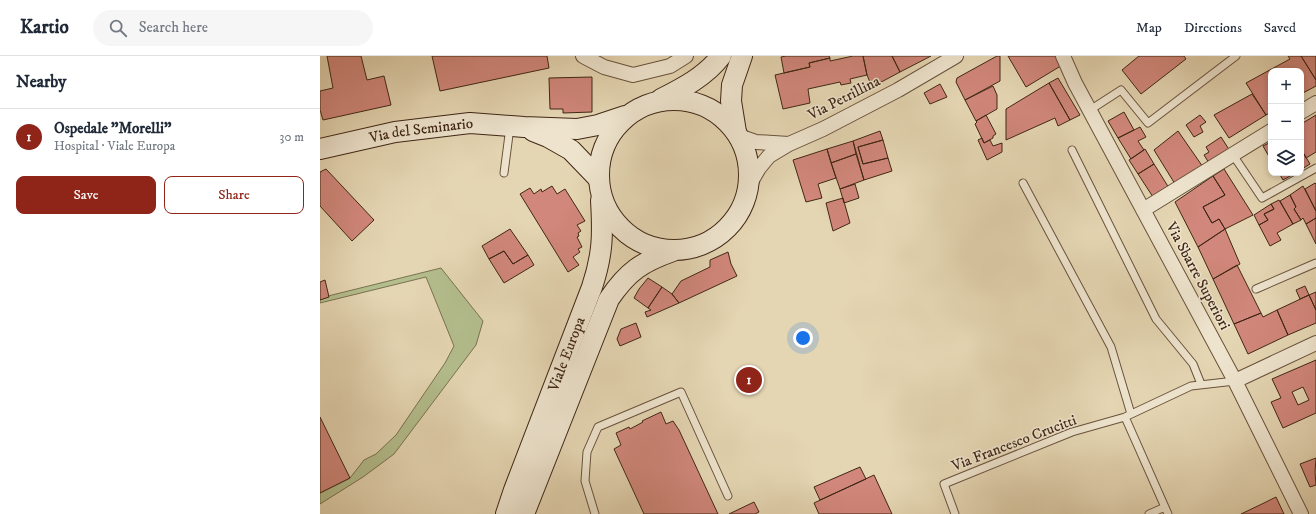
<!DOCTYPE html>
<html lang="en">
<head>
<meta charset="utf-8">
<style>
	body { margin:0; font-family:"IM FELL DW Pica",serif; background:#f6f6f7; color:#1f2937 }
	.controls { position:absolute; right:12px; top:12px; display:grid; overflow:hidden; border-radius:8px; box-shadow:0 2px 6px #0003 }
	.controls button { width:36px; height:36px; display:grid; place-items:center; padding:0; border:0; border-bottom:1px solid #e0e1e3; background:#fff; color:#1f2937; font:20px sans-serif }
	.you { position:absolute; left:483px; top:282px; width:14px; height:14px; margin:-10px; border:3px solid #fff; border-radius:50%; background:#1a73e8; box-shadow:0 0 0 6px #1a73e833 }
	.badge { display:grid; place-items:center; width:26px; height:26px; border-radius:50%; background:#8f2418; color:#fff; font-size:13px; font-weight:700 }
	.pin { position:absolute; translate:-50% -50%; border:2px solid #fff; box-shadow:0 1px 4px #0006 }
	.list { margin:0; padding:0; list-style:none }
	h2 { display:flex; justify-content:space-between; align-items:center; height:52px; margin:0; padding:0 16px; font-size:17px }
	h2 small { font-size:13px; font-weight:400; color:#747a83 }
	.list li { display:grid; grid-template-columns:26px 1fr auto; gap:12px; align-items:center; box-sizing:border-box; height:56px; padding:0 16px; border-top:1px solid #e0e1e3 }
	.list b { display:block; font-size:15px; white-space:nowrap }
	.list p { margin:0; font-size:13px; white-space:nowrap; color:#747a83 }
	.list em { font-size:13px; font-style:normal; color:#747a83 }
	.actions { display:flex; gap:8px; padding:12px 16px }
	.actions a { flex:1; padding:9px 0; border:1px solid #8f2418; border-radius:8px; text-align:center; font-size:14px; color:#8f2418 }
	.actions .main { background:#8f2418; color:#fff }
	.icon { flex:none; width:22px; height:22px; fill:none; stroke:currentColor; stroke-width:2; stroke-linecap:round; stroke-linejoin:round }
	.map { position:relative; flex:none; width:996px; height:458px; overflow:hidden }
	header { display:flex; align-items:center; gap:24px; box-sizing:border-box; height:56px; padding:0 20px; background:#fff; border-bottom:1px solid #e0e1e3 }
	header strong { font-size:19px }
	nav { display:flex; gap:22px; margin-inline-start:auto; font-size:14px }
	.search { width:280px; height:36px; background:#f6f6f7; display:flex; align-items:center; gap:10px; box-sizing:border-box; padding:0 14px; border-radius:22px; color:#747a83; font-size:15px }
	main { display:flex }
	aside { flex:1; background:#fff }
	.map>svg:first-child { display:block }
</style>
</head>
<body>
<header>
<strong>Kartio</strong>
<div class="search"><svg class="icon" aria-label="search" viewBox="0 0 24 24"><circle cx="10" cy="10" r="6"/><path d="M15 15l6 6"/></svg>Search here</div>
<nav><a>Map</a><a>Directions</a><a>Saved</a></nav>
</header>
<main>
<aside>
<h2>Nearby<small></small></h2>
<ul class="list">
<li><span class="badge">1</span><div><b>Ospedale &quot;Morelli&quot;</b><p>Hospital · Viale Europa</p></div><em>30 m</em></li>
</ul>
<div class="actions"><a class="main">Save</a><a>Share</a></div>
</aside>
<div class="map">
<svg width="996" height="458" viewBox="0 0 996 458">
	<rect width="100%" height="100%" fill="#e5d6b3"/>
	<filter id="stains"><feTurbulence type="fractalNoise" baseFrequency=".005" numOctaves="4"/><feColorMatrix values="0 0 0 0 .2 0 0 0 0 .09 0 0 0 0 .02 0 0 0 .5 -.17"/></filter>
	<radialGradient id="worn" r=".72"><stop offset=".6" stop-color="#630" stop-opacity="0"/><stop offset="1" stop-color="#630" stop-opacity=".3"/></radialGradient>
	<path fill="#b4be8d" stroke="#7a7251" d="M121 212 163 265 156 289 74 398 43 421 0 448V437L30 422 44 404 56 398 76 379 125 307 134 290 106 221 0 247V242Z"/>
	<path fill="#d1877b" stroke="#402615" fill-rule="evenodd" d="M7 0H41L47 24 64 20 71 49 3 64 0 54V35L13 32Z
		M112 0H227L229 12 120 35Z
		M466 0H509L510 2 489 7 490 11 464 17 461 1Z
		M533 0H543L547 19 530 23 531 27 521 29 520 26 488 33 490 47 463 53 455 19 490 11 489 7 510 2V5Z
		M543 0H572L580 16 552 31 547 19Z
		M572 0H611L580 16Z
		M677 0H680V25L645 44 636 26 637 22Z
		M688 0H740L744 8 706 31Z
		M819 0H864L866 3 821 38 802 14Z
		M968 0H981L996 24V30L981 38V15H951V56L946 59 926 27 970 3Z
		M981 0H996V24Z
		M272 21V56L243 57V53H230L229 22Z
		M738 22 760 59 750 64 729 27Z
		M729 27 750 64 738 70 735 62 686 84V53Z
		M620 28 627 41 610 48 604 37Z
		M673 30 677 39V53L656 65 645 44Z
		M932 38 946 59 909 82 894 59Z
		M804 56 814 74 798 82 788 65Z
		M666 59 676 78 673 80V82L664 87 655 68 657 66 656 65Z
		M880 59 886 66 880 70 883 76 874 81 866 69Z
		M996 59V96L986 102 981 93V68Z
		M820 71 826 81 818 85 824 94 811 103 798 82Z
		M560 75 563 84 538 91 543 108 568 102 572 115 544 124 533 85Z
		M858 75 883 111 855 128 834 94Z
		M901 81 910 95 889 107 884 99 889 96 886 91Z
		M662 82 664 87 670 84 673 90 682 87V96L667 104 658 84Z
		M563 84 568 102 543 108 538 91Z
		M533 85 536 98 511 107 507 93Z
		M951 86V104L943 90Z
		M507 93 516 122 498 128 502 142 486 146 473 104Z
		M825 93 834 108 818 118 809 104Z
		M981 93 990 108 982 113 981 110Z
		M536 98 544 124 520 133 511 107Z
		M834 108 849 132 833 141 818 118Z
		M6 113 54 164 32 185 0 150V116Z
		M904 113 933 159 905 173 899 163 892 167 883 151 905 139 893 120Z
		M959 117H970L972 119 963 124Z
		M893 120 905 139 883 151 892 167 899 163 905 173 878 191 855 146Z
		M995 127 996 128V155L985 133Z
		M535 128 539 142 524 147 520 133Z
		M232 130 237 138 245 133 265 165 257 169 261 175 258 177 259 180 257 181 262 191 258 193 260 196 253 201 259 209 248 216 200 138 210 132 214 138 221 133 222 136Z
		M983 130 996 155V162L986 168 983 162 981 164 974 153 976 151 970 139Z
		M970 139 976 151 974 153 981 164 973 168 960 145Z
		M523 142 530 167 513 175 506 147Z
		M959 144 973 168 957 177 961 184 950 190 939 169 948 164 944 158 954 153 951 148Z
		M951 148 954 153 944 158 948 164 939 169 934 159Z
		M996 162V188L986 168Z
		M190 173 208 199 193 208 184 195 169 203 162 190Z
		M905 173 920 208 893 223 878 191Z
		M184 195 193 208 208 199 214 209 184 227 169 203Z
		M408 196 411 208 417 220 359 247 352 238 361 225 390 211V204Z
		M917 209 941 257 914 268 893 223Z
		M328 222 342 231 328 252 314 242 319 233Z
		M5 224 9 241 0 244V226Z
		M985 230 989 239 980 243 976 234Z
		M342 231 352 238 359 247 327 261 325 256 331 254 328 252Z
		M996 236V254L989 239Z
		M989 239 996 254V267L968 279 957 254Z
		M957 254 968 279 928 298 914 268 941 257 943 261Z
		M316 267 321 281 300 290 297 283 301 273Z
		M996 304V357L963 372 951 346 961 342 952 323ZM983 331 989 344 978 349 972 336Z
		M341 356 346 368 353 365 359 374 398 458H324L294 393 301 389 296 377 309 371 310 373 323 366 322 365Z
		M0 361 30 422 0 437Z
		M996 402 995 416 996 429 990 431 980 408Z
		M540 411 546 423 500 444 494 431Z
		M554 419 572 458H499L494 447Z
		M956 441 964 458H921L944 447Z
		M434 446 439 456 435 458H409Z"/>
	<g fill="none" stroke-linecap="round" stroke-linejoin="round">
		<g stroke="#69523c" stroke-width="9">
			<path id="service" d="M770 54 801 34 828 67 916 0
				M752 94 836 263 873 308 881 328
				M913 99 942 142 996 112
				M184 117 190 71
				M703 127 791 291 811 358
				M936 233 996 207
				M275 458 265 425 267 396 278 371 361 336 408 440
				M635 458 624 428 752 376 805 361
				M829 458 845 451
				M848 458 805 361 871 330 915 325"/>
		</g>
		<g stroke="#69523c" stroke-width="16">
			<path id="minor" d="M263 0 284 11 313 19 350 10 366 0
				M743 0 755 27 915 325 981 458
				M981 56 996 47
				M419 80 436 86 469 88
				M428 131 439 112 449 100 469 88 503 73 578 34 636 0
				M823 154 951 75
				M915 325 996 287"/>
		</g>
		<g stroke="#402615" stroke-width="22">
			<g id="secondary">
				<path d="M341 43C363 32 386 20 401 0"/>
				<circle cx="354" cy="119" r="75"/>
				<path d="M213 75 228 81 251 94 278 122"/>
				<path d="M416 76 411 45 412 29 422 0"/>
				<path id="s1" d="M0 93 75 76 150 67 204 71 257 73 278 69 305 60"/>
				<path id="s2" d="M186 458 194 434 272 231C283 198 283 178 281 144"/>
				<path d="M204 458 289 243C308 215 322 206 353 195"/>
			</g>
		</g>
		<use href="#service" stroke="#eee4ce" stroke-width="7"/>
		<use href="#minor" stroke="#eee4ce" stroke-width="14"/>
		<use href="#secondary" stroke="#eee4ce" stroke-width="20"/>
	</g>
	<g text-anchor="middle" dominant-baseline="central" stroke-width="3" stroke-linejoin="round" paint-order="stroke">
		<g font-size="15" fill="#402615" stroke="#eee4ce">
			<text transform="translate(524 42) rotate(-27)">Via Petrillina</text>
			<text stroke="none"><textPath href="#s1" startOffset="103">Via del Seminario</textPath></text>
			<text transform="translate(878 220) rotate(62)">Via Sbarre Superiori</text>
			<text stroke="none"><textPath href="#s2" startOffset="171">Viale Europa</textPath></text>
			<text transform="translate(694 387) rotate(-21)">Via Francesco Crucitti</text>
		</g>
	</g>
	<rect width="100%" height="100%" filter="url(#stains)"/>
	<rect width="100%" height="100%" fill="url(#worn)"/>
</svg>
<div class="controls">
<button>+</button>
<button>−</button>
<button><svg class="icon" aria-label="layers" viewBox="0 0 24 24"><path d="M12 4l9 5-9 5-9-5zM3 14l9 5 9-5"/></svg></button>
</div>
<div class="you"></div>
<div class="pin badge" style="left:429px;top:324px">1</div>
</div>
</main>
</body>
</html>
